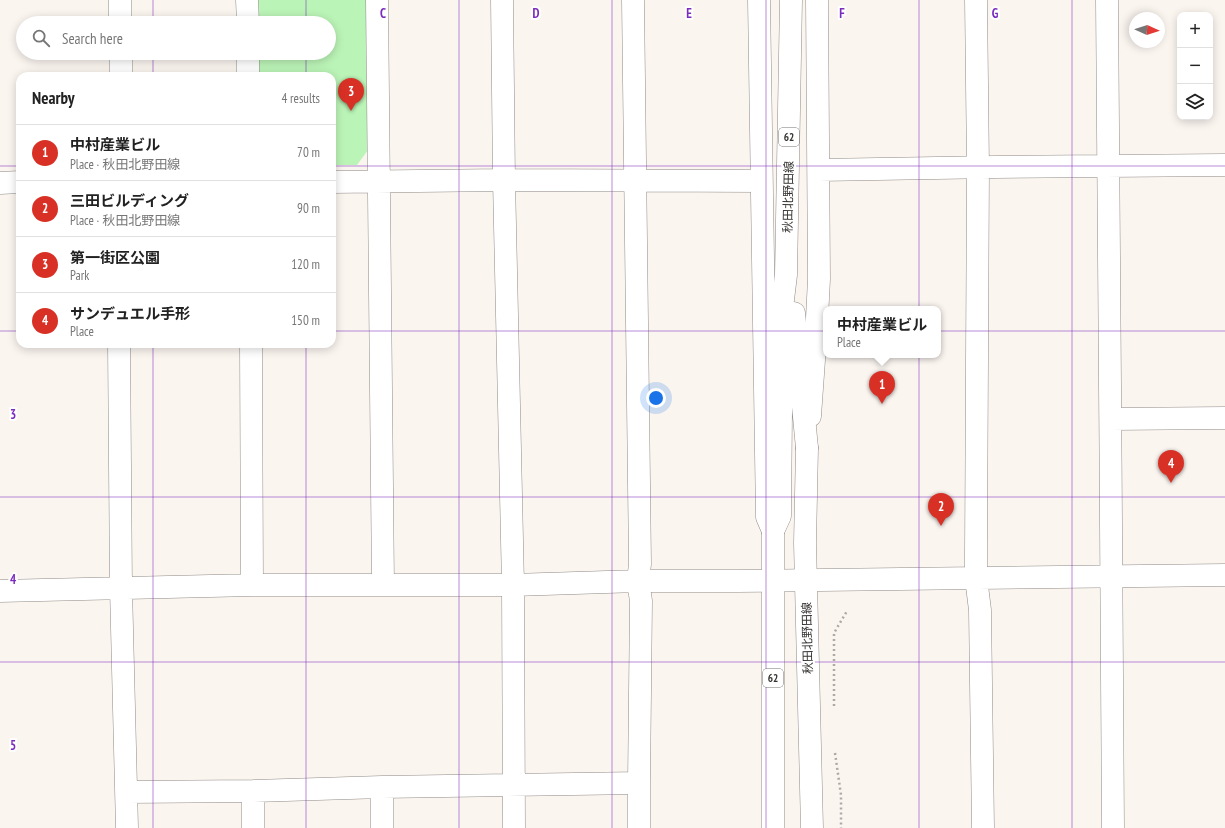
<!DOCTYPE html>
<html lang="en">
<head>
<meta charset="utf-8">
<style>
	body { margin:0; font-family:"PT Sans Narrow","Noto Sans JP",sans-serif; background:#f2f2f2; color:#222 }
	.controls { position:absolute; right:12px; top:12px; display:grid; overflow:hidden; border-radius:8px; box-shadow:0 2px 10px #0003 }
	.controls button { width:36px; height:36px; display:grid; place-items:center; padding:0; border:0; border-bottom:1px solid #e0e0e0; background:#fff; color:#222; font:20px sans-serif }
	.compass { position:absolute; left:1129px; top:12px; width:36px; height:36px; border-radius:50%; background:#fff; box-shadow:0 2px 10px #0003; rotate:93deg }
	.you { position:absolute; left:656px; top:398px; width:14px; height:14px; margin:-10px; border:3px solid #fff; border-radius:50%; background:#1a73e8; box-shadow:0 0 0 6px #1a73e833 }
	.badge { display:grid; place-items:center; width:26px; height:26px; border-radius:50%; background:#d93025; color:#fff; font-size:13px; font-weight:700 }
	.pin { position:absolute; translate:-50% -33px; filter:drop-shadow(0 1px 2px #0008) }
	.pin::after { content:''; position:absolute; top:21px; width:14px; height:12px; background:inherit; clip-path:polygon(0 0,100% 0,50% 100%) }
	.popup { position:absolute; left:823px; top:306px; width:118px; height:52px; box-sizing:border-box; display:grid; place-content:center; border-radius:8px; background:#fff; filter:drop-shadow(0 1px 3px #0005); font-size:13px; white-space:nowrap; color:#767676 }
	.popup b { font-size:15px; color:#222 }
	.popup::after { content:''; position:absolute; left:50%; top:100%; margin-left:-8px; border:8px solid transparent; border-top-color:#fff }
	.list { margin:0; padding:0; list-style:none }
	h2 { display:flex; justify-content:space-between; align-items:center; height:52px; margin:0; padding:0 16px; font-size:17px }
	h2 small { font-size:13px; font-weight:400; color:#767676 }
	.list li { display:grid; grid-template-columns:26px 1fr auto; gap:12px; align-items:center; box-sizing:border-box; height:56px; padding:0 16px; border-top:1px solid #e0e0e0 }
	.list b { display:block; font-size:15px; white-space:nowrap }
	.list p { margin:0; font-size:13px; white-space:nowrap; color:#767676 }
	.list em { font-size:13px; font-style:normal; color:#767676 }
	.icon { flex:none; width:22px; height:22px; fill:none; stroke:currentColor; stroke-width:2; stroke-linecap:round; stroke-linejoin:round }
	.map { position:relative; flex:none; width:1225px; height:828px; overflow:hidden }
	.search { position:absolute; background:#fff; box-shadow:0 2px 10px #0003; left:16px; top:16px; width:320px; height:44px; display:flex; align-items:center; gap:10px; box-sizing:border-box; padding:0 14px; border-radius:22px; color:#767676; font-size:15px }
	.panel { position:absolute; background:#fff; box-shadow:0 2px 10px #0003; left:16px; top:72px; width:320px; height:276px; border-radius:12px }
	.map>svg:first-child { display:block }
</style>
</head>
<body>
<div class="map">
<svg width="1225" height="828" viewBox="0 0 1225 828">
	<rect width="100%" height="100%" fill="#fbf5f0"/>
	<path fill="#bbf4b7" d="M255 0H371V146L357 165H332V76H255V53H329V23H255Z"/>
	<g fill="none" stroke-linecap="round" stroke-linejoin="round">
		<g stroke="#918b87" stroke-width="23">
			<path id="minor" d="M120 0V23
				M247 0 248 23
				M377 0 383 584
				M502 0 504 180 513 585 514 828
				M633 0 640 564 638 581 641 601 639 783
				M759 0 767 517 773 531
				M976 0 978 167 976 555V578L980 610 983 828
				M1107 0C1111 276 1110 552 1113 828
				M121 53V76
				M248 53V76
				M819 170 995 167 1225 165
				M332 182 504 180 761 181
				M0 183 20 182
				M119 344 121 588 127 828
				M251 344 252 585
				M810 416 817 318 819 279 817 0
				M1111 419 1225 418
				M0 591 252 585H513L638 581H737L1225 575
				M382 787V828
				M253 791V828
				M127 792 253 791 382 787 639 783V828"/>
		</g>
		<g stroke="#918b87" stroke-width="23">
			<path id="major" d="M807 448 805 543 812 828
				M773 531V828"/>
		</g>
		<g stroke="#918b87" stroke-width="23">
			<path id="highway" d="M794 313 807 448
				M773 531 780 516 782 308 786 275 791 0"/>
		</g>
		<path stroke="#aea9a5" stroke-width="2.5" stroke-dasharray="2 3" stroke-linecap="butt" d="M834 706V633L847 611
			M835 753 841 795V828"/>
		<use href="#minor" stroke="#fff" stroke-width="22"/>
		<use href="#major" stroke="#fff" stroke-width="22"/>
		<use href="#highway" stroke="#fff" stroke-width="22"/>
	</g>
	<path fill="none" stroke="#7b2cbf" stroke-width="1" stroke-opacity="0.55" d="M153 0V23M306 0V23M459 0V828M612 0V828M766 0V828M919 0V828M1072 0V828M153 53V76M306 53V76M0 166H20M332 166H1225M0 331H20M332 331H1225M153 344V828M306 344V828M0 497H1225M0 662H1225"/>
	<g text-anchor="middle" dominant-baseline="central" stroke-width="4" stroke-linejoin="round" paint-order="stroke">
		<g fill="#fff" stroke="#72706f" stroke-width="1">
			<rect x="779" y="128" width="20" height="18" rx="3"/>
			<rect x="763" y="669" width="20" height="18" rx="3"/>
		</g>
		<g font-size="11" font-weight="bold" fill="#353331">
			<text x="789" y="137">62</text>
			<text x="773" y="678">62</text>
		</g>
		<g font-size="12" fill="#353331" stroke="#fff">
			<text transform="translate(788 197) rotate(-89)">秋田北野田線</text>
			<text transform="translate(807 638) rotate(-91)">秋田北野田線</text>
		</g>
	</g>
	<g font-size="13" text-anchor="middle" font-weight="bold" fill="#7b2cbf" stroke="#fff" stroke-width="4" stroke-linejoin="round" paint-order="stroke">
		<text x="383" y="18">C</text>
		<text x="536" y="18">D</text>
		<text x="689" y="18">E</text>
		<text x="842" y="18">F</text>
		<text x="995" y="18">G</text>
		<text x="13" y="419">3</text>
		<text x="13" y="584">4</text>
		<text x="13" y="750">5</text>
	</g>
</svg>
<div class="controls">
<button>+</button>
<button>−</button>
<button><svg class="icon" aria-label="layers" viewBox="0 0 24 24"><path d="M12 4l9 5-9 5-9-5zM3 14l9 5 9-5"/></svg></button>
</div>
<svg class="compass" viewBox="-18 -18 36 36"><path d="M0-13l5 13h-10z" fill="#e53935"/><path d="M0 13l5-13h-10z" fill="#767676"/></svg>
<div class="you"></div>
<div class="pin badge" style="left:882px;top:404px">1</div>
<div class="popup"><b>中村産業ビル</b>Place</div>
<div class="pin badge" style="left:941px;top:526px">2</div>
<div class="pin badge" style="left:351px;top:111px">3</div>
<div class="pin badge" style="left:1171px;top:483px">4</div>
<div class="search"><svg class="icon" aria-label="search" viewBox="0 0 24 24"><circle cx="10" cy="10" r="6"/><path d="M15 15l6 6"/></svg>Search here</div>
<section class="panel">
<h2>Nearby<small>4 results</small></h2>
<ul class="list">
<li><span class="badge">1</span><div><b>中村産業ビル</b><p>Place · 秋田北野田線</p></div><em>70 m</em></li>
<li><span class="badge">2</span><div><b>三田ビルディング</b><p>Place · 秋田北野田線</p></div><em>90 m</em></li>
<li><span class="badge">3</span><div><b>第一街区公園</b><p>Park</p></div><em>120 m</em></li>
<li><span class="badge">4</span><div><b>サンデュエル手形</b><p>Place</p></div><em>150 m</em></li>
</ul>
</section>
</div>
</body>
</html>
